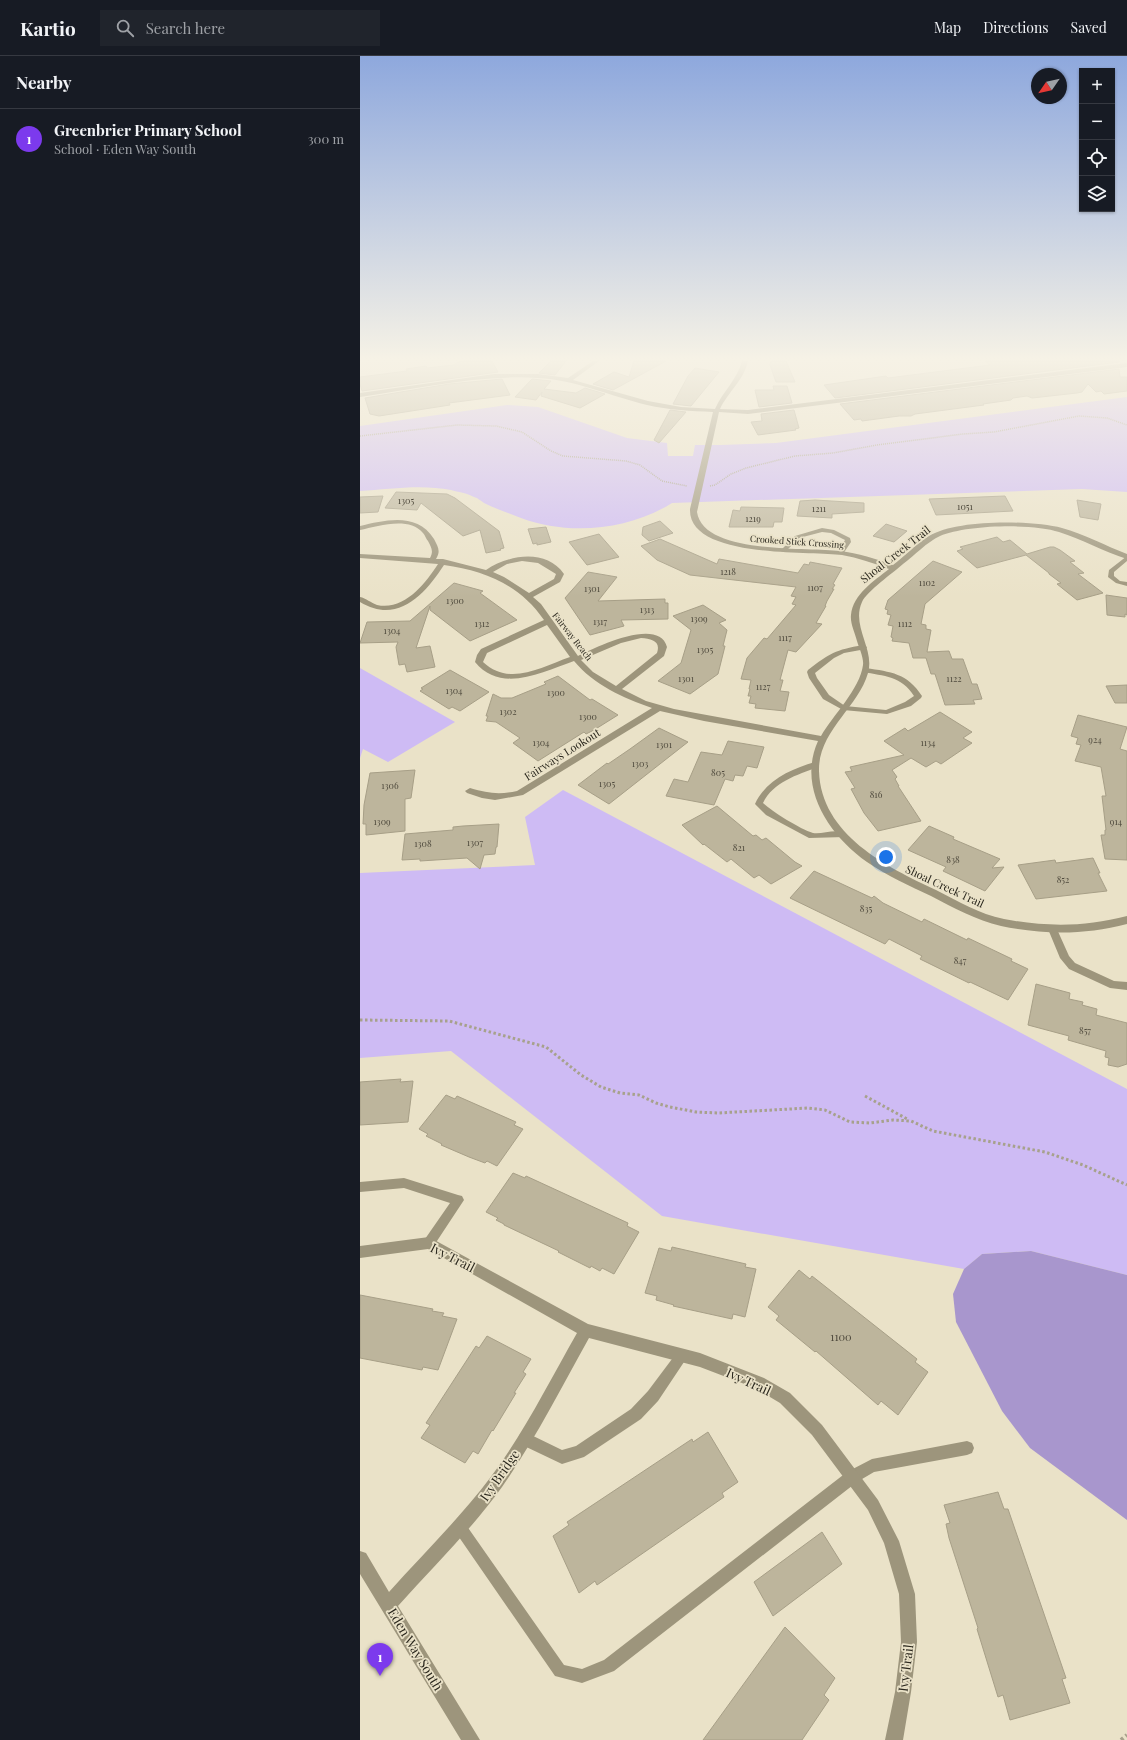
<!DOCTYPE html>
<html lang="en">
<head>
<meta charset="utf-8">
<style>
	body { margin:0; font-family:"Playfair Display",serif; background:#20242c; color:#f1f3f6 }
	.controls { position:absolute; right:12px; top:12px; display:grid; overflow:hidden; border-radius:0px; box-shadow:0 1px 3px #0004 }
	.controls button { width:36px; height:36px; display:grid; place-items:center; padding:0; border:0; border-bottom:1px solid #363941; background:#171b24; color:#f1f3f6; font:20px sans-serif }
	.compass { position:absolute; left:671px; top:12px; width:36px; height:36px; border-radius:50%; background:#171b24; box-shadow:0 1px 3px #0004; rotate:236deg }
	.you { position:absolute; left:526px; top:801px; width:14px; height:14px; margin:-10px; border:3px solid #fff; border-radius:50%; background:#1a73e8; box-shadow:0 0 0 6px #1a73e833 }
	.badge { display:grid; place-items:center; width:26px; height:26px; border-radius:50%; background:#7c3aed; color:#fff; font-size:13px; font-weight:700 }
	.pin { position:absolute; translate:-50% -33px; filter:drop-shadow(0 1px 2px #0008) }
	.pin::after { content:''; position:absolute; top:21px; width:14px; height:12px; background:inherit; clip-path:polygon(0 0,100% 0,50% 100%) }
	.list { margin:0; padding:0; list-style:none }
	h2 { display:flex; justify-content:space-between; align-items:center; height:52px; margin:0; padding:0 16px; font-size:17px }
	h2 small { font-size:13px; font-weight:400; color:#9ea1a6 }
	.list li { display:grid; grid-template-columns:26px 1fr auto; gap:12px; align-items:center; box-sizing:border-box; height:60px; padding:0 16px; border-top:1px solid #363941 }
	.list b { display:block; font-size:15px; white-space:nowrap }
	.list p { margin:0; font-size:13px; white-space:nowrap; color:#9ea1a6 }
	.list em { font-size:13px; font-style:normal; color:#9ea1a6 }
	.icon { flex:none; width:22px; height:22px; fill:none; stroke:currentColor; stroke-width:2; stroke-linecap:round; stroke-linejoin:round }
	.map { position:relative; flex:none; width:767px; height:1684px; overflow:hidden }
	header { display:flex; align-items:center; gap:24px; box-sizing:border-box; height:56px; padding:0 20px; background:#171b24; border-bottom:1px solid #363941 }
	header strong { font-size:19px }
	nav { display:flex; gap:22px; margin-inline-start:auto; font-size:14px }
	.search { width:280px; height:36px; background:#20242c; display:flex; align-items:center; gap:10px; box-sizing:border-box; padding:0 14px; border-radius:0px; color:#9ea1a6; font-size:15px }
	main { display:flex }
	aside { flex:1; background:#171b24 }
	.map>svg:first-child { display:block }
</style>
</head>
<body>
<header>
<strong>Kartio</strong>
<div class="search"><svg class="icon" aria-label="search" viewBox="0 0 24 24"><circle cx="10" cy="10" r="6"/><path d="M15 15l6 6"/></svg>Search here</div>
<nav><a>Map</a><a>Directions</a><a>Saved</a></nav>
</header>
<main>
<aside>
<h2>Nearby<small></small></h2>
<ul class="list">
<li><span class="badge">1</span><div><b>Greenbrier Primary School</b><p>School · Eden Way South</p></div><em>300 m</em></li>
</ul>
</aside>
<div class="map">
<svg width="767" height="1684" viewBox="0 0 767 1684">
	<rect width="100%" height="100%" fill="#eae2c8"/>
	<path fill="#cebbf4" d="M767 341V436L722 433 312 447C269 474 209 480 161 462 149 457 136 453 124 447 121 445 118 442 114 441 107 437 98 436 91 434 62 428 29 433 0 435V370L147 349 178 351 267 382 307 387 308 400H333L335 389H360L416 387Z
		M0 612 95 666 28 706 3 693 0 702Z
		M203 734 767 1033V1219L671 1195 622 1198 604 1213 302 1160 91 995 0 1002V817L175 809 165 761Z"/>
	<path fill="#a896cd" d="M671 1195 767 1219V1464L670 1392 642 1355 596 1266 593 1238 604 1213 622 1198Z"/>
	<path fill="#bdb59c" stroke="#a79f87" d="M106 305H132L138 316 2 335 0 328V321L47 315 46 313 66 310 67 312 94 309 98 306Z
		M191 305H206L195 319 179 317Z
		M274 305H306L253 334 233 328 254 316 269 321Z
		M411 305H426L435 326H416L410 309Z
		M625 305H759V306L475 342 464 329 526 320 528 322 630 309Z
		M335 312 359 316 331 350 313 348 328 320Z
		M759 313 760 321H767V335L744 338 741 335 736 336 728 328 722 336 717 337 672 342 667 340 653 342 651 344 623 348 624 349 555 358 551 360H539L502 365 501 363 494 364 480 348Z
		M142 323 150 339 89 347 90 349 19 360 10 358 5 342 89 328Z
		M172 323 191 325 184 333 216 337 225 332 245 338 220 352 181 340 182 336 176 344 155 341Z
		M413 330H427L432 347 399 351 395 334H414Z
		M310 354 326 356 299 387 294 384Z
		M434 354 439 372 435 373 436 374 398 379 391 366 402 365 401 358Z
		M36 436 87 438 95 442 139 475 144 492 140 493 141 494 126 497 120 474 103 480 61 447 57 454 25 452Z
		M23 440 18 456 0 457V441Z
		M645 440 653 455 576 459 569 443Z
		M455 444 504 447V456L472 458V462L437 460 440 445Z
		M717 444 741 448 738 464 720 461Z
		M381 451 424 452 422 466H414L413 471H369L373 454 380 455Z
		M300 465 313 477 289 485 282 479 283 471Z
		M526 468 547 475 534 486 513 480Z
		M186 471 191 486 177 489V487L173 488 168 473Z
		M239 478 259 501 227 509 209 486Z
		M637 481 643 486 650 484 667 498 690 491H694L700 494 715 505 710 506 724 517 718 518 743 537 717 544 697 528 701 527 689 518V517L666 499 617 512 597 495 603 493 600 491Z
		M300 483 357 508 359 503 438 517 444 508 449 509 450 506 482 512 473 528 475 529 472 533H474L467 545 465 550H466L456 567 462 568 436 596 428 594 420 624H423L420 635 429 636 425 655 395 652 396 648 389 647 391 640H388L390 633H389L391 624 381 623 387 602 404 582 407 583 436 549 432 548 436 541 431 540 436 531 330 519 297 504 281 490Z
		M573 505 602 516 565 548 561 568 566 569V573L571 574 567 596 589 595 592 603H603L612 628H617L622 643 613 644 615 648 585 649 575 618H571L566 602H553L549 587 532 585 533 582 531 581 533 570 528 569 531 559 527 558 528 554 525 553 528 544Z
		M228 516 257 521 238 545 305 543V547H308V563L261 564 264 570 230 579 205 542Z
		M94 527 123 535 120 537 157 564 110 585 70 554V550L56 592 70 590 75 611 47 616 45 608 39 609 36 591 38 586 0 587 7 566 50 565Z
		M746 539 767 542V559L765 558V561L747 559Z
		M343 549 366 564 359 567 367 574 363 590H365L358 618 330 638 298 625 321 607 331 574 313 560Z
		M90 614 129 636 100 655 92 651 89 653 60 635 63 633 61 632Z
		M198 620 230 644 232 643 258 659 234 674 226 678 224 676 178 705 153 687 160 682 136 666 126 665 128 660H126L133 638 141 642H152L186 628 184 626Z
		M767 629V647H755L746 630Z
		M580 656 612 676 603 682 612 687 581 708 576 705 566 711 551 702 532 714 537 721 535 723 539 730H538L561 765 518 775 504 757 491 733 495 732 485 716 492 715 490 711 544 699 524 685 545 672 548 675Z
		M718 659 767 671 760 693 767 695V804L745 803 741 779H745V774H746L742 740H746L741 711 715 705 721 689 716 688 718 682 711 680Z
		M299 672 328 686 249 748 218 729 247 707 248 708 270 693Z
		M368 685 404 691 397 712 387 710 383 720 375 719 373 725 365 723 354 749 306 740 314 723 328 726 341 696 362 699Z
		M55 714 51 742 45 743V775L6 779V768H3L4 749 10 717Z
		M357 750 393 780 396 779 402 784 406 782 435 806 442 810 411 828 399 819 394 822 371 803 367 806 344 788 343 789 322 769Z
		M139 768 137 791H136L135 798 124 799 120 813 107 802 60 805V803L42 804 45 778 93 774V771L103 770Z
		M569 770 594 781 593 783 640 803 632 812 644 811 625 835 583 815 586 811 548 794Z
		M733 802 740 817H738L747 835 676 843 658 809 695 804 696 807Z
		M454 815 512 842 514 840 523 847 562 866 564 863 607 884 608 882 652 903 651 905 668 913 648 944 610 926 609 927 560 903 562 900 529 883 525 888 430 842Z
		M676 928 710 937 709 943 723 946 722 949 737 953 736 959 767 967V1008L758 1011 748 1009 749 1002 745 1001 746 995 708 984 709 980 668 969Z
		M41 1023 40 1026 53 1025 48 1066 0 1069V1026Z
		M86 1039 95 1043 97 1040 156 1066 154 1069 163 1073 137 1110 127 1105 125 1107 109 1101 81 1089 82 1088 66 1080 68 1078 59 1073Z
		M153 1117 165 1122 166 1120 268 1167 267 1170 279 1176 254 1218 242 1212 240 1215 231 1210 230 1212 198 1196 199 1195 144 1169V1168L136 1164 138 1162 126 1156Z
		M312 1191 386 1208 385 1211 396 1213 385 1261 373 1258 372 1263 313 1250 314 1249 296 1244 297 1240 285 1237 299 1192 311 1195Z
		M439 1214 450 1223 452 1220 557 1303 555 1306 568 1316 538 1359 521 1345 518 1349 456 1295 455 1296 416 1264 419 1260 408 1251Z
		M0 1239 73 1253 72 1255 84 1257 82 1260 97 1263 78 1314 63 1311 62 1314 0 1302Z
		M127 1280 171 1303 163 1316 166 1318 154 1337H156L133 1375 132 1374 118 1398 113 1395 105 1407 61 1382 70 1369 66 1367 116 1290 119 1292Z
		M348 1376 378 1426 362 1437 364 1441 237 1529 235 1525 219 1537 193 1480 209 1469 207 1466 332 1383 333 1386Z
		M638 1436 644 1453H648L706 1622 702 1623 710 1647 650 1664 643 1639 638 1641 617 1573 618 1572 589 1482 586 1468 590 1467 584 1449Z
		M462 1476 482 1508 413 1560 394 1526Z
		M425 1571 475 1622 464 1639 469 1644 442 1684H343Z"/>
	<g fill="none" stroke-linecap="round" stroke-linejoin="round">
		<path stroke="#a7a18c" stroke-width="1.5" stroke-dasharray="1 1" stroke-linecap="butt" d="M0 380 97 369 136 370 162 376 191 395 203 400 266 405 280 409 302 425 327 430
			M350 430 355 429 371 418 386 412 435 400 473 397 517 389 603 378 634 376 719 360 747 362 767 369"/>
		<path stroke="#a7a18c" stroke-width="3" stroke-dasharray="2.5 2.5" stroke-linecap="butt" d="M0 964 89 965 186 991 221 1019 241 1031 260 1037 279 1039 296 1047 310 1051 336 1056 358 1057 448 1052 465 1054 490 1066 510 1067 533 1064 551 1065 573 1075 685 1096 723 1109 767 1129
			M505 1040 549 1064"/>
		<path stroke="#a7a18c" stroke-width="4" stroke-dasharray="3 3" stroke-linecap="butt" d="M761 1684 767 1679"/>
		<path fill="#9d957c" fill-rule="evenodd" d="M462 472 474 474 490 482 491 486 483 498 478 497 485 484 471 477 462 476 439 482 426 495 421 494 435 480Z
			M767 500V505L754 516V520L760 525 767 526V530L756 527 748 521 749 514Z
			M503 589 507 591 506 593 484 597 474 602 455 617 457 622 469 639 485 650 526 654 545 646 554 640C542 620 524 620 503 616L502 614 506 612C531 616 547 617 562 640L561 642 551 650 527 658 483 654 463 643 449 622 447 616 448 614C470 597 475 594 503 589Z
			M455 706 458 707 459 709 458 711C437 719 413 726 403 747 413 756 440 773 453 777 462 779 479 771 486 779L485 781 449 782 406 759 395 748C406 724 431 713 455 706Z
			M693 870 696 871 709 900 715 907 754 925 767 926V934L750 932 709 913 700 902 688 873 690 871Z
			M44 1122 98 1139 102 1140 104 1144 73 1191 69 1192 65 1191 63 1187 65 1183 90 1147 44 1132 0 1136V1126Z
			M322 1293 326 1295 328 1299 326 1303 298 1345 281 1363 224 1401 202 1408 160 1388 158 1383 160 1378 165 1376 202 1394 216 1390 271 1353 288 1335 318 1295Z
			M607 1385 612 1387 614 1392 612 1397 607 1399 514 1416 497 1426 254 1615 222 1627 195 1620 92 1471 94 1466 99 1464 104 1466 204 1609 222 1613 244 1604 487 1416 512 1403Z"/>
		<path fill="#9d957c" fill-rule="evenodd" d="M233 305H239L213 324 288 345 321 351 355 353C363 335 377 324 382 305H388C384 324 368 336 360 353L388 354 767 307V311L388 358 359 356 337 456C343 499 448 491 480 495 498 497 516 503 533 509 545 500 556 488 569 480 597 463 670 464 702 472 724 478 746 490 767 498V503C744 496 722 483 699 476 673 467 606 469 580 480 567 486 555 499 543 508 533 517 507 535 502 546 491 570 515 593 508 617 498 652 458 675 459 715 461 779 527 811 576 834 598 845 619 858 644 863 686 871 725 871 767 860V868C725 879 684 879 641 870 616 864 594 852 571 840 550 830 527 820 507 806 469 779 437 732 458 685L344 665 300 655 163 739 135 744 122 742 107 737 105 735 110 732C128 737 138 739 157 735L292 652C263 642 234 629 214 605 183 616 141 638 115 606L117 599 121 593 184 564C160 529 126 515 84 509 65 538 38 569 0 546V541C6 542 11 547 17 549 44 555 65 528 78 508L0 502V498L70 502C74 495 71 491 68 485 66 483 65 479 63 477 49 460 18 470 0 474V470C26 464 57 456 74 483 78 491 81 495 76 503H83L126 514C148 499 186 492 204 518L200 526 173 541 181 548 218 600C234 592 299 560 307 591L304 600 262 633 286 645 314 653 461 680C473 659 500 633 503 609 504 602 499 592 497 585 495 577 490 567 491 559 493 538 514 525 529 513 514 507 498 502 482 499 451 495 328 503 330 453L353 356C331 355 309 354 287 349 250 340 216 324 178 322 121 318 56 333 0 341V337L134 318H178L208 322ZM162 505 178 507 196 518 194 523 169 537 144 521 133 516 147 508ZM187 569 210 601C181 611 150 631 123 606L127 597ZM281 582C292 583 301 585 297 597L256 630 233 616 221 604 261 587Z
			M69 1181 228 1268 340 1297 404 1322 430 1337 462 1369 518 1444 539 1485 555 1538 557 1586 551 1636 543 1684H525L535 1636 541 1586 539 1538 524 1487 508 1454 452 1379 420 1347 395 1332 340 1311 229 1282C201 1332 175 1384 142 1431 111 1474 73 1511 38 1550L120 1684H101L0 1518V1495L6 1497 29 1536C63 1498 99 1463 130 1422 164 1377 189 1326 217 1277L68 1193 0 1202V1190Z"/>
	</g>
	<linearGradient id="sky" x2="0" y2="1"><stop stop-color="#8ea8dd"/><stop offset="0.56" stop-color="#f6f2e6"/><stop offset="1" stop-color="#f6f2e6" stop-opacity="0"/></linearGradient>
	<rect width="767" height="541" fill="url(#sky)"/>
	<g text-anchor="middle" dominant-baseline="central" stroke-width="3.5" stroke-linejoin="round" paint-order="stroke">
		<g font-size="9" fill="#4f4a3d">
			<text x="46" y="444">1305</text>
			<text x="605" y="450">1051</text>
			<text x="459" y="452">1211</text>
			<text x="393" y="462">1219</text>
			<text x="368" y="515">1218</text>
			<text x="567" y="526">1102</text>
			<text x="455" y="531">1107</text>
			<text x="232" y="532">1301</text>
			<text x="95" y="544">1300</text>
			<text x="287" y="553">1313</text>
			<text x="339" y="562">1309</text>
			<text x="240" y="565">1317</text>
			<text x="122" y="567">1312</text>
			<text x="545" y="567">1112</text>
			<text x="32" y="574">1304</text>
			<text x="425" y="581">1117</text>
			<text x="345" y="593">1305</text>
			<text x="326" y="622">1301</text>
			<text x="594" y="622">1122</text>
			<text x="403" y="630">1127</text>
			<text x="94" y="634">1304</text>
			<text x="196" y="636">1300</text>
			<text x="148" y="655">1302</text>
			<text x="228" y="660">1300</text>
			<text x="735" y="683">924</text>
			<text x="181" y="686">1304</text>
			<text x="568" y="686">1134</text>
			<text x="304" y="688">1301</text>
			<text x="280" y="707">1303</text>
			<text x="358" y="716">805</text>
			<text x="247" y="727">1305</text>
			<text x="30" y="729">1306</text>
			<text x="516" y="738">816</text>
			<text x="22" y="765">1309</text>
			<text x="756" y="765">914</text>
			<text x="115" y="786">1307</text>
			<text x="63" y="787">1308</text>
			<text x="379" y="791">821</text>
			<text x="593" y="803">838</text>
			<text x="703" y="823">852</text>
			<text x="506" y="852">835</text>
			<text x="600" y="904">847</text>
			<text x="725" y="974">857</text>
		</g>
		<g font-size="9" fill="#2a271d" stroke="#eae2c8">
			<text transform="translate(437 485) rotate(4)">Crooked Stick Crossing</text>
			<text transform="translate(213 580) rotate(52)">Fairway Reach</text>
		</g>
		<g font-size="11" fill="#2a271d" stroke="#eae2c8">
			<text transform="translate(535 498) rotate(-38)">Shoal Creek Trail</text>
			<text transform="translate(202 698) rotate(-32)">Fairways Lookout</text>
			<text transform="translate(585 830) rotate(25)">Shoal Creek Trail</text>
		</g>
		<g font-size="11" fill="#4f4a3d">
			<text x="481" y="1280">1100</text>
		</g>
		<g font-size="13" fill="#2a271d" stroke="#eae2c8">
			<text transform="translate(93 1201) rotate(27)">Ivy Trail</text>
			<text transform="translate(389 1325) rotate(25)">Ivy Trail</text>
			<text transform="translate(139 1419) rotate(-55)">Ivy Bridge</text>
			<text transform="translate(56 1593) rotate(59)">Eden Way South</text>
			<text transform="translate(545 1612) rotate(-83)">Ivy Trail</text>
		</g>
	</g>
</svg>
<div class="controls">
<button>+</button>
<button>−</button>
<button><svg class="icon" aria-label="locate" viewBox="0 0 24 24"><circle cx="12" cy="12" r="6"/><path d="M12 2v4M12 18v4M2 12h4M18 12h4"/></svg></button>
<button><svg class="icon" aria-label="layers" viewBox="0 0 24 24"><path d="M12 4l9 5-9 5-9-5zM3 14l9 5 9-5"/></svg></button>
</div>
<svg class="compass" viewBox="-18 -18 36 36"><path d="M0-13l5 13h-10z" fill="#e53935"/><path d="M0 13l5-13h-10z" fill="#9ea1a6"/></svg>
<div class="you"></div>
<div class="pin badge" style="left:20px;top:1620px">1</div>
</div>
</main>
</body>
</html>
